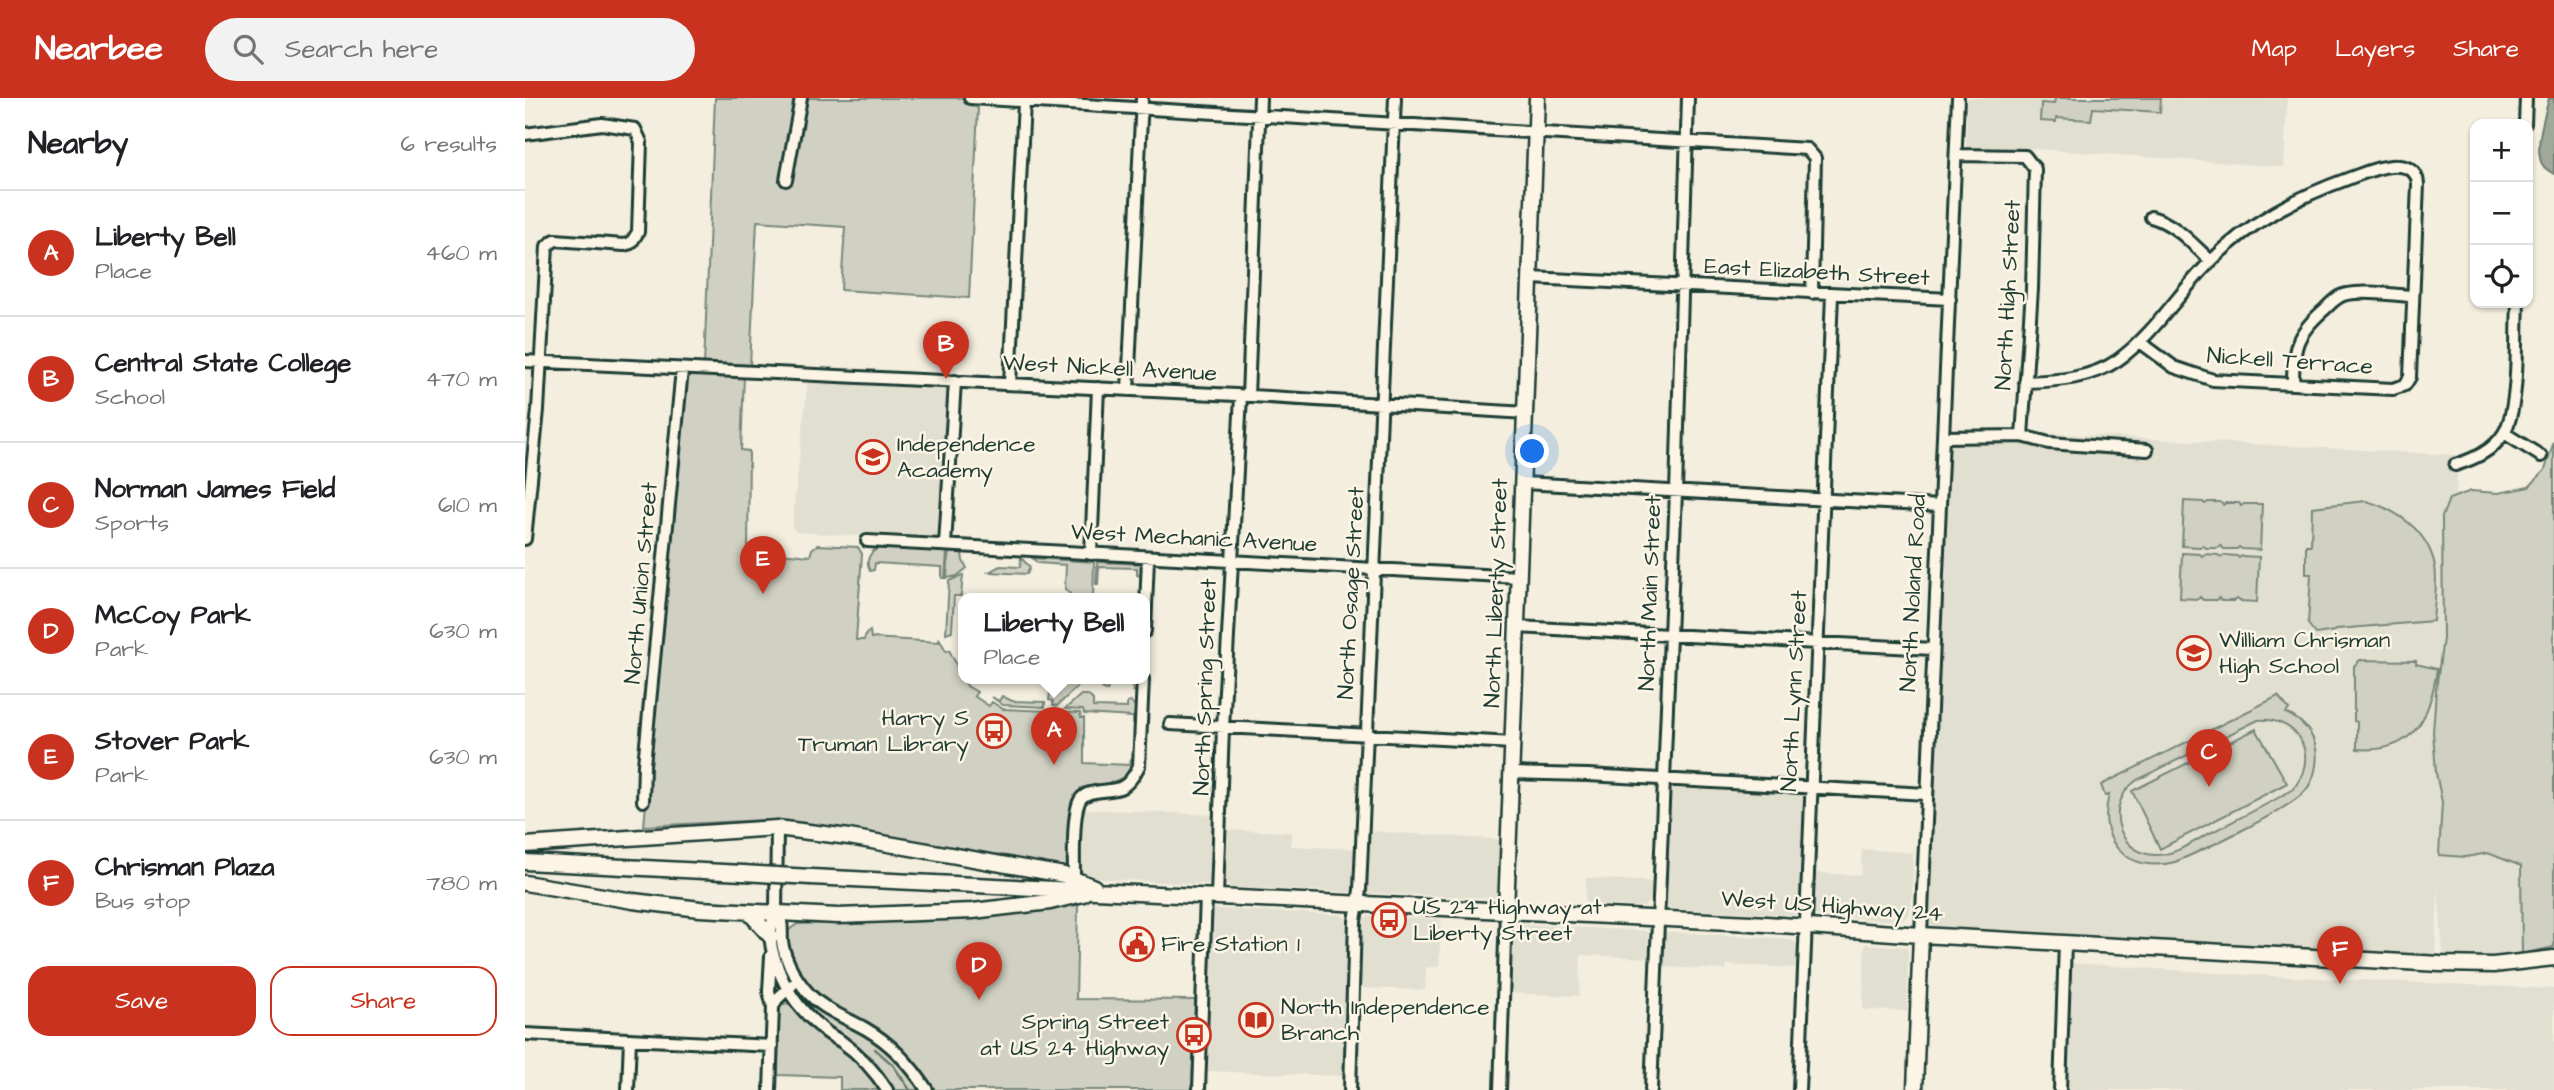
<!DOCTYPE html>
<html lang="en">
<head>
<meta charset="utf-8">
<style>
	body { margin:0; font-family:"Architects Daughter",sans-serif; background:#f2f2f2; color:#202124 }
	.controls { position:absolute; right:21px; top:21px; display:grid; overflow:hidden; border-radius:14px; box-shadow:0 2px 5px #0004 }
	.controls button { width:63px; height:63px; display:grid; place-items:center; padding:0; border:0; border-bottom:2px solid #e0e0e0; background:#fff; color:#202124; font:35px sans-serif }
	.you { position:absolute; left:1008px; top:354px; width:24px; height:24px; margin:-18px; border:5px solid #fff; border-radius:50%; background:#1a73e8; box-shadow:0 0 0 10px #1a73e833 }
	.badge { display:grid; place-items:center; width:46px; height:46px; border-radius:50%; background:#c8321e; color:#fff; font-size:23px; font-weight:700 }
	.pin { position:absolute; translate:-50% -58px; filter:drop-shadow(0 2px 4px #0008) }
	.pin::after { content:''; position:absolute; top:37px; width:24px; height:21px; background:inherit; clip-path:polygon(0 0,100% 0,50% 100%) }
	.popup { position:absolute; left:433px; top:495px; width:192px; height:91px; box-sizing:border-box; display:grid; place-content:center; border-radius:14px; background:#fff; filter:drop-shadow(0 2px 5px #0005); font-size:23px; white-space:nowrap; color:#757577 }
	.popup b { font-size:26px; color:#202124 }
	.popup::after { content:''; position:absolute; left:50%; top:100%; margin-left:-14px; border:14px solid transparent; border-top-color:#fff }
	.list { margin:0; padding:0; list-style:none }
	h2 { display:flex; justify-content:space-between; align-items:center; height:91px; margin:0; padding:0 28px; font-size:30px }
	h2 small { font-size:23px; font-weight:400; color:#757577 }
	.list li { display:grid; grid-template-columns:46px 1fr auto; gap:21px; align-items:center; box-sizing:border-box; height:126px; padding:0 28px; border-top:2px solid #e0e0e0 }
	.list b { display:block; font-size:26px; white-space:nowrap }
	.list p { margin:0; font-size:23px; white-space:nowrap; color:#757577 }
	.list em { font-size:23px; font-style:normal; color:#757577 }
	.actions { display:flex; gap:14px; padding:21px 28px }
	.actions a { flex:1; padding:16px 0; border:2px solid #c8321e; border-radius:21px; text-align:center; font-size:24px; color:#c8321e }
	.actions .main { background:#c8321e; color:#fff }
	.icon { flex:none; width:38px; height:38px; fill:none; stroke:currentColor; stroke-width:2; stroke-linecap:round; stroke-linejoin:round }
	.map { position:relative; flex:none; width:2029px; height:992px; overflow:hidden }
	header { display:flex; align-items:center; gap:42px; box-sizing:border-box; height:98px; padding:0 35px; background:#c8321e; color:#fff }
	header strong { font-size:33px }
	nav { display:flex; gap:38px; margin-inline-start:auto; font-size:24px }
	.search { width:490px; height:63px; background:#f2f2f2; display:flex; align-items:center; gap:18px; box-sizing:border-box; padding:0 24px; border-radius:38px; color:#757577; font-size:26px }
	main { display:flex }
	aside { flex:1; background:#fff }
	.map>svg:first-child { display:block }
</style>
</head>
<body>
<header>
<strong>Nearbee</strong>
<div class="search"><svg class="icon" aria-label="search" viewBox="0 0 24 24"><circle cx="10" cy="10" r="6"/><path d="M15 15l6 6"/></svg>Search here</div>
<nav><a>Map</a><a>Layers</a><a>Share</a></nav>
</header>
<main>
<aside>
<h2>Nearby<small>6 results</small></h2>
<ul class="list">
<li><span class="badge">A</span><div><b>Liberty Bell</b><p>Place</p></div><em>460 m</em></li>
<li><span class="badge">B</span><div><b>Central State College</b><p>School</p></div><em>470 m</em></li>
<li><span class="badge">C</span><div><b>Norman James Field</b><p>Sports</p></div><em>610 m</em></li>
<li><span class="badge">D</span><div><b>McCoy Park</b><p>Park</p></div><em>630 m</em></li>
<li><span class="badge">E</span><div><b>Stover Park</b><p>Park</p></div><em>630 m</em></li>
<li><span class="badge">F</span><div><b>Chrisman Plaza</b><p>Bus stop</p></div><em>780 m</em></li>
</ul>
<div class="actions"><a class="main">Save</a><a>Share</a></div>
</aside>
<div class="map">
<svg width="2029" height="992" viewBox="0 0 2029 992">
	<rect width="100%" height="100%" fill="#f3eede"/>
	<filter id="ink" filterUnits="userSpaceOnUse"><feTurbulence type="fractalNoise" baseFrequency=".0143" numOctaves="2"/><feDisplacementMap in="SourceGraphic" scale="14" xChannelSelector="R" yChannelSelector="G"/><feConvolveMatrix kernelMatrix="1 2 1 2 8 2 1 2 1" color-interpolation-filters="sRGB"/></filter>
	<g filter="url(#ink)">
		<path fill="#e1dfd0" d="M1442 0H1762L1759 69 1498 50 1441 53Z
			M283 281 421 287 424 290 417 439 414 443 272 434 267 429Z
			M1423 330 1931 357 1932 378 1914 757 1941 759 1963 755 1996 768 1997 856 1918 858 1913 791 1910 860 1405 830Z
			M1143 686 1275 693 1279 695 1273 814 1269 817 1145 810 1140 807 1138 803Z
			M558 711 689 717 686 783 683 786H676L582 781 555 776Z
			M701 732 766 734V748L831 751 829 793 823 794 705 789 699 781Z
			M844 733 979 742 976 797 972 800 844 795 842 791Z
			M1337 751 1388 755 1387 801 1385 814 1380 820 1375 823 1288 817 1286 813 1287 775 1336 777Z
			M1061 780 1128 784 1126 801 1119 809 1060 806Z
			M690 811 814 817 820 819 823 832 819 978 682 973 687 815Z
			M843 818 916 821 914 869H901L900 892 833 890 836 822Z
			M988 826 1120 833 1123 835V860L1056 857 1054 898 983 895 985 829Z
			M1143 834 1266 841 1273 847 1272 870 1202 867 1201 872 1137 869 1138 841 1139 836Z
			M1340 846 1381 849 1383 854 1382 913 1338 912Z
			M1545 865 1703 876 2029 891V992H1540Z"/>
		<path fill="#d0d1c2" stroke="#78877b" stroke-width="2" fill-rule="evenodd" d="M190 0H438L440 5 453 10 444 200 316 192 320 129 232 123 225 268H179Z
			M1530 0H1636L1635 14 1568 10 1566 22 1531 20V24L1515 23 1516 5 1529 6Z
			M167 276 219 278 216 352 224 353 223 452 285 458 287 451 292 447 333 449 337 456 331 542H339L341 536 345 533 346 540 414 544V540L421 553 424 552 442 588 452 594 449 598 464 608 467 604 478 611 524 613 525 618 528 614 555 615 556 620H559V665L605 667 606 661 609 660C607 686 576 686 556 690L551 703 544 772 504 766 487 759 324 732 238 722 119 728 162 281Z
			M2029 343V849L1997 856 1996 768 1963 755 1941 759 1914 757 1917 704 1911 675 1908 634 1911 592 1918 540 1917 419 1924 401 1946 393 1973 395 2004 389 2020 372Z
			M1659 403 1678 404 1680 406 1683 404H1695L1698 407 1701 405H1714L1716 408 1719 406H1737L1735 452 1717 451 1714 449 1712 451H1699L1696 448 1693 450H1681L1678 447 1675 449 1657 448Z
			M1841 403C1873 412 1903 433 1910 468 1913 485 1909 506 1908 523L1812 531 1810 533 1791 536 1783 526 1786 476H1781V447H1786L1787 409Z
			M354 450 422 454 420 480H417V469L350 465 349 472 345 473C340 464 344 454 354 450Z
			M424 454 437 455 438 463 442 470 432 478 422 480Z
			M1657 455 1675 456 1677 458 1680 456 1693 457 1696 459 1699 457 1712 458 1714 460 1717 458 1734 459 1732 504 1715 503 1712 501 1709 503H1696L1694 500 1691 502H1678L1675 499 1673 501 1655 500Z
			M496 460 505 469 502 476 464 474 475 468 495 469Z
			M507 460 569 464 568 501H545V496L540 491 541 467 513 465Z
			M572 464 619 466 617 478 612 477V470L574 469 573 486H571Z
			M438 477 436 498H429L427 533 421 535 424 483Z
			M1835 562 1891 563V566L1912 571C1905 619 1890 656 1832 651V624L1829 623V568Z
			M534 581H553L552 589 532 608 528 607V603L524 602 526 586 534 587Z
			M574 581 609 584 610 581H614L612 594 608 593 607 587 584 586 582 593 577 590Z
			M556 597H563L568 602V609L602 610V605L606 604 612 610 611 626 608 625V619L559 616 558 612 540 611Z
			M477 598 487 603 520 604V609L478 607 467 599 474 603Z
			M1753 598 1764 611 1761 615C1776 622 1788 634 1791 651 1793 664 1790 681 1781 692 1766 711 1676 753 1650 764 1603 776 1571 744 1584 697L1580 698 1576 687ZM1733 622C1776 619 1795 661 1767 692 1740 708 1712 721 1685 735 1671 742 1656 753 1641 756 1595 765 1575 708 1612 682Z
			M1731 631 1762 685 1635 751 1607 693Z
			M553 807 551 901 670 902 667 992H408C397 976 386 958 370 947 334 920 294 910 270 868 264 857 261 844 264 832L272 826 400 823Z
			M274 891 302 917 337 934 359 950 369 958 397 992H367C352 974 337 955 319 939 302 925 285 914 272 895V892Z
			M265 905 322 951 359 992H315V979L253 977 254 911 258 906Z"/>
		<path fill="#a0a89b" stroke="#6c7d72" stroke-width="2" d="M2024 0H2029V76C2026 74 2022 72 2019 69 2007 54 2020 17 2024 0Z"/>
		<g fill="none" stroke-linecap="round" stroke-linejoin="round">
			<path stroke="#6c7d72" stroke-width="2.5" d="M350 951 368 967 385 992"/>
			<g stroke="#1f3d34" stroke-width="16">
				<path id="minor" d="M445 0 1282 51 1290 60 1287 195
					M2000 26 2001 0
					M0 36 77 26 110 31 116 44 113 134 106 145 99 147 30 142 22 148 13 312 0 441
					M1431 57 1500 58 1510 71 1507 191 1497 338
					M261 82 276 0
					M1626 119C1651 126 1667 146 1686 163
					M1006 180 1425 201
					M1615 244 1649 269 1688 282 1868 291 1880 287
					M0 263 711 297 1001 315
					M1500 284C1531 283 1566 281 1593 262 1629 236 1653 196 1684 165 1724 124 1772 99 1825 80 1839 75 1852 69 1866 68 1880 67 1892 71 1893 86L1885 279 1880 287
					M485 286 499 4
					M1768 286C1768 249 1771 236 1800 211 1806 205 1813 197 1822 196 1843 192 1867 197 1887 198
					M603 292 617 0
					M723 298 735 0
					M1979 335 2016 358
					M1418 339 1497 338 1524 345 1622 352
					M1930 367C1949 361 1968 353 1979 335 1995 308 1991 237 1993 205
					M998 385 1415 408
					M342 443 994 479
					M420 447 430 283
					M566 456 573 290
					M992 529 1408 551
					M620 533 623 460
					M645 626 988 645
					M986 675 1063 677 1402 696
					M118 703 119 667 157 271
					M252 730 251 813C244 829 244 845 250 861 258 889 276 914 299 932 304 937 311 940 317 944 334 956 351 975 362 992
					M549 780C549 763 547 716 555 702 562 690 585 695 597 689 605 685 610 676 614 668L618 581
					M692 798 698 630 716 298
					M251 813C259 825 256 831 257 844 260 863 272 883 285 897 301 913 322 920 341 931 367 946 386 967 402 992
					M1396 837 1433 0
					M246 858 244 893 248 909
					M0 936 247 948
					M103 992 105 941
					M245 992 248 909 252 901 267 887
					M674 992 681 798
					M825 992 830 823 835 792 870 0
					M975 992 981 813
					M1126 992 1151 394 1163 0
					M1274 992 1307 197
					M1535 992 1540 845"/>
			</g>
			<g stroke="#1f3d34" stroke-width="19">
				<path id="major" d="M0 747 252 730 324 739 539 777 569 789
					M0 764 218 775
					M286 779 1226 825 1396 837 1915 866 1968 867 2029 860
					M0 785 108 803 175 811 313 818 448 813 525 804 558 796
					M981 813 1012 0
					M224 814 246 839
					M1390 992 1396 837"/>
			</g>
			<use href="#minor" stroke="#fcf5e5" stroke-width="10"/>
			<use href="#major" stroke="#fcf5e5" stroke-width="14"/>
			<g stroke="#1f3d34" stroke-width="19" stroke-linecap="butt">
				<path id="major-bridge" d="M218 775 286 779"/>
			</g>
			<use href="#major-bridge" stroke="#fcf5e5" stroke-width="14"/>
		</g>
	</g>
	<defs>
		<g id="school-ring" transform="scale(1.75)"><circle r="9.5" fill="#fcf5e5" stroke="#c8321e" stroke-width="1.5"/><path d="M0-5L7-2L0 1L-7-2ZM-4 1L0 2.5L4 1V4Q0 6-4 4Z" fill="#c8321e"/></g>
		<g id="bus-ring" transform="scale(1.75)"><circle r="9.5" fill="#fcf5e5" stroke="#c8321e" stroke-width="1.5"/><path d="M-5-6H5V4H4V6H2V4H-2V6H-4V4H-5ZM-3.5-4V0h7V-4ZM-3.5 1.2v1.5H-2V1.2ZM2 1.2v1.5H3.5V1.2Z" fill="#c8321e"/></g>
		<g id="civic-ring" transform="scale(1.75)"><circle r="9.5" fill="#fcf5e5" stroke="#c8321e" stroke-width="1.5"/><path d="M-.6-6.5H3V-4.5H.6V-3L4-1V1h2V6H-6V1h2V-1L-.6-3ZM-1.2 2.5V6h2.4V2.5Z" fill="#c8321e"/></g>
		<g id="library-ring" transform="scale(1.75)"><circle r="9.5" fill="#fcf5e5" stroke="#c8321e" stroke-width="1.5"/><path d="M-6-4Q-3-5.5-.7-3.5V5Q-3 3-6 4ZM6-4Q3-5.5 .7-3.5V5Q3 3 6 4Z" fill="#c8321e"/></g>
	</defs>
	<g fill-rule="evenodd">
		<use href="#school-ring" x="348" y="359"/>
		<use href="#school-ring" x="1669" y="555"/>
		<use href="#bus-ring" x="469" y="633"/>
		<use href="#bus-ring" x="864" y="822"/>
		<use href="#civic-ring" x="612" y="846"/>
		<use href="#library-ring" x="731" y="922"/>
		<use href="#bus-ring" x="669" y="937"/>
	</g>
	<g text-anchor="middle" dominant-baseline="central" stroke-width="5" stroke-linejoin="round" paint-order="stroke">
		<g font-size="23" fill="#1f3d34" stroke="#fcf5e5">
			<text transform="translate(1292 174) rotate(3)">East Elizabeth Street</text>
			<text transform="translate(1483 197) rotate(-87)">North High Street</text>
			<text transform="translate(1765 263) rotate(4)">Nickell Terrace</text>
			<text transform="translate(585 270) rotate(3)">West Nickell Avenue</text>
			<text transform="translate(669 440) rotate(3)">West Mechanic Avenue</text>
			<text transform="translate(116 485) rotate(-85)">North Union Street</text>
			<text transform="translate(826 495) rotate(-87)">North Osage Street</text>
			<text transform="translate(971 495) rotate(-88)">North Liberty Street</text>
			<text transform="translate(1125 495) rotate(-88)">North Main Street</text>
			<text transform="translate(1388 495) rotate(-87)">North Noland Road</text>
			<text transform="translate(680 589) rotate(-88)">North Spring Street</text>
			<text transform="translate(1269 593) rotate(-87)">North Lynn Street</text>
			<text transform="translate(1307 808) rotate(4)">West US Highway 24</text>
		</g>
		<g font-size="23" fill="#1f3d34" stroke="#fcf5e5" text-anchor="start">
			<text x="372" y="346">Independence<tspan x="372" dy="26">Academy</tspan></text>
			<text x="1694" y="542">William Chrisman<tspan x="1694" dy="26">High School</tspan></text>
			<text x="444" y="620" text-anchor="end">Harry S<tspan x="444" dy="26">Truman Library</tspan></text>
			<text x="888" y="809">US 24 Highway at<tspan x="888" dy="26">Liberty Street</tspan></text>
			<text x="636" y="846">Fire Station 1</text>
			<text x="756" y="909">North Independence<tspan x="756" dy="26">Branch</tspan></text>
			<text x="644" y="924" text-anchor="end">Spring Street<tspan x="644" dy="26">at US 24 Highway</tspan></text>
		</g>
	</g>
</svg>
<div class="controls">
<button>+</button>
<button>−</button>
<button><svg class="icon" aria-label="locate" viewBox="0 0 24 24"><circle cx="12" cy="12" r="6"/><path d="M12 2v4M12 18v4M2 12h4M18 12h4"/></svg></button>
</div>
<div class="you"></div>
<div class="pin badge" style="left:529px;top:667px">A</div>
<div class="popup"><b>Liberty Bell</b>Place</div>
<div class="pin badge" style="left:421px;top:281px">B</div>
<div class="pin badge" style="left:1684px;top:689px">C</div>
<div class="pin badge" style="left:454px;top:902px">D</div>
<div class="pin badge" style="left:238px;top:496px">E</div>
<div class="pin badge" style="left:1815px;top:886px">F</div>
</div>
</main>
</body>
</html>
